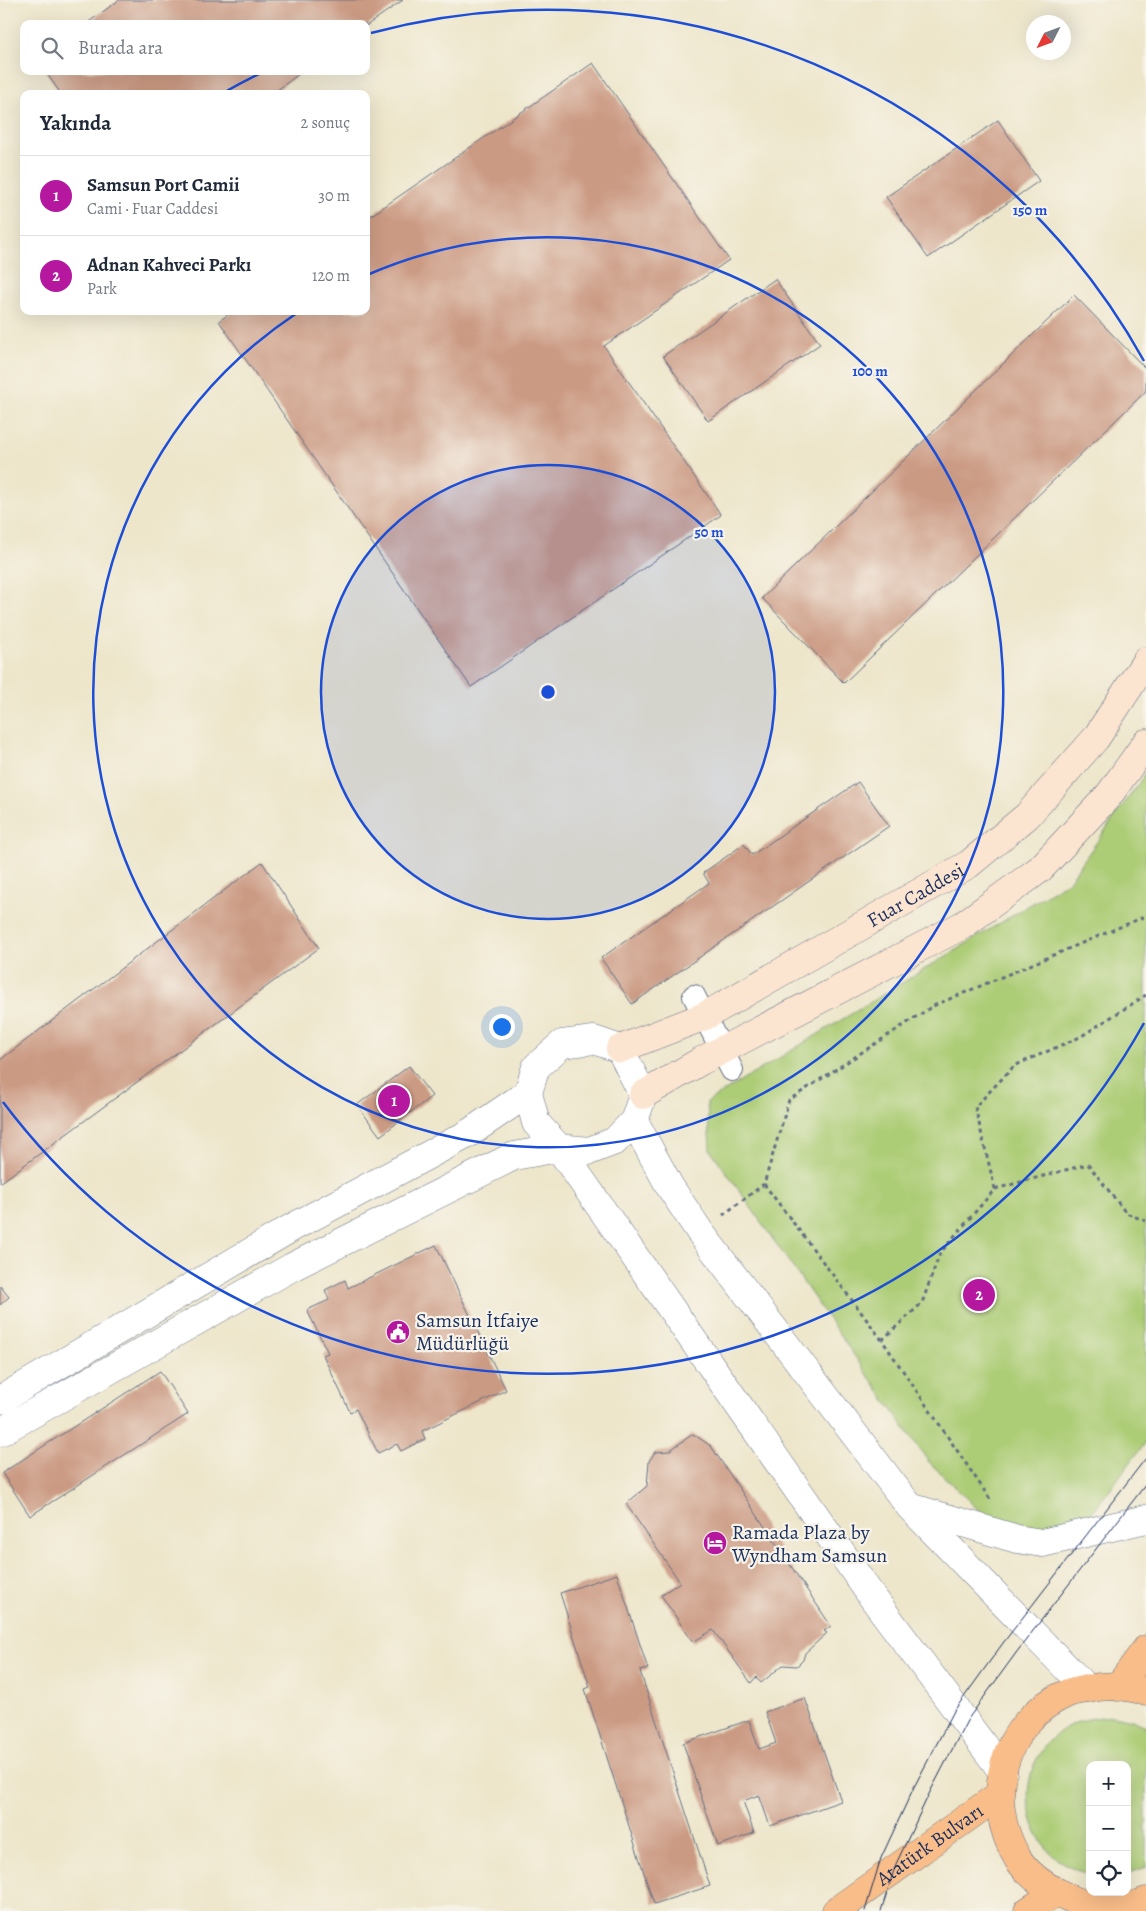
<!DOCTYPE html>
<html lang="tr">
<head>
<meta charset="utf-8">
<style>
	body { margin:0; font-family:Alegreya,serif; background:#f6f6f7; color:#1f2937 }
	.controls { position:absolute; right:15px; bottom:15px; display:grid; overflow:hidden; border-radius:10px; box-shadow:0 5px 20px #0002 }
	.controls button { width:45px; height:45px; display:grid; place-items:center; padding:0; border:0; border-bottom:1px solid #e0e1e3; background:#fff; color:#1f2937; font:25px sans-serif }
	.compass { position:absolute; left:1026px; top:15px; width:45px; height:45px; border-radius:50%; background:#fff; box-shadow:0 5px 20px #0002; rotate:228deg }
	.you { position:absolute; left:501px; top:1026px; width:18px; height:18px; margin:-12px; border:4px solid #fff; border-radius:50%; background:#1a73e8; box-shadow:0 0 0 8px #1a73e833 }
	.badge { display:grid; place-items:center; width:32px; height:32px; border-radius:50%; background:#b5179e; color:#fff; font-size:16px; font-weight:700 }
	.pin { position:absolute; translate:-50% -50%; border:2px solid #fff; box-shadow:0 1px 5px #0006 }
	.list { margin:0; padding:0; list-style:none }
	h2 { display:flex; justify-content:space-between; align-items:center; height:65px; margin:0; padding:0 20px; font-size:21px }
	h2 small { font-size:16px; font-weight:400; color:#747a83 }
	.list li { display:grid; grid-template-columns:32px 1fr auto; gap:15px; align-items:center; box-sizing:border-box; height:80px; padding:0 20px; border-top:1px solid #e0e1e3 }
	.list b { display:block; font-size:19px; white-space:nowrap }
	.list p { margin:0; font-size:16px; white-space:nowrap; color:#747a83 }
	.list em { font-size:16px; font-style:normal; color:#747a83 }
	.icon { flex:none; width:28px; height:28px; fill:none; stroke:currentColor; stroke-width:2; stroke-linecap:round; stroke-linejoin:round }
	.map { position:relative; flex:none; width:1146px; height:1911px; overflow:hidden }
	.search { position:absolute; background:#fff; box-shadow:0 5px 20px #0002; left:20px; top:20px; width:350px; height:55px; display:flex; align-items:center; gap:12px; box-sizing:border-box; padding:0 18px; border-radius:10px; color:#747a83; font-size:19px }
	.panel { position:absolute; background:#fff; box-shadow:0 5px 20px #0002; left:20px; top:90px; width:350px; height:225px; border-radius:10px }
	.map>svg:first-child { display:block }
</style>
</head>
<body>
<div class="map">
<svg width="1146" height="1911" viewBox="0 0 1146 1911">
	<rect width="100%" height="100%" fill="#f7f3e8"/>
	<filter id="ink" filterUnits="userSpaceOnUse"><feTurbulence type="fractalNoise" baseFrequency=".02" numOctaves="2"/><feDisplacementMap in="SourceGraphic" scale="10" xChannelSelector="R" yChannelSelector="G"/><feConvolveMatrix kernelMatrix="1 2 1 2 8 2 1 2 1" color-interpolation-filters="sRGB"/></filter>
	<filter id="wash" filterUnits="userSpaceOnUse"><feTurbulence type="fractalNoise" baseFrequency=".0096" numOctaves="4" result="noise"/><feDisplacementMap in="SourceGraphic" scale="20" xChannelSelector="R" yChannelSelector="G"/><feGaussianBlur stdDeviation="1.12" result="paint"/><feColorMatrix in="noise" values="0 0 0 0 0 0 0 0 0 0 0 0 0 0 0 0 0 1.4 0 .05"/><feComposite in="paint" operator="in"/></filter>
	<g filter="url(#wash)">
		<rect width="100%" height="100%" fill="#ede6cb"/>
		<path fill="#accc74" stroke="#647e69" d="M1146 773V1442L1074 1536 992 1523 928 1461 710 1149 707 1102 1069 881Z
			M1113 1716 1132 1720 1146 1726V1867L1127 1874V1765H1090V1874C1072 1871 1056 1860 1045 1846 1014 1805 1027 1744 1075 1723 1088 1718 1100 1717 1113 1716Z"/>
		<g id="blocks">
			<path fill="#cb9a83" d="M119 0H403L366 26V24H86Z
				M593 63 729 260 604 346 721 515 471 687 219 321 233 311H366V219Z
				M45 71H303L272 94H61Z
				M998 120 1039 181 928 258 886 197Z
				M775 279 820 344 708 421 663 356Z
				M1074 295 1146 369V391L844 683 762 598Z
				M858 782 889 826 632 1004 601 958 709 883 703 873 744 844 752 855Z
				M262 862 319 948 0 1183V1060Z
				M409 1066 432 1096 380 1136 357 1105Z
				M436 1245 506 1390 422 1431 425 1439 401 1451 397 1444 378 1453 356 1409 350 1412 323 1355 328 1353 307 1310 329 1300 325 1290 345 1280 348 1288Z
				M0 1286 9 1297 0 1305Z
				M160 1371 188 1414 30 1516 2 1473Z
				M693 1434 711 1446 831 1626 824 1631 827 1633 805 1653 803 1660 797 1666 783 1665 761 1683 756 1677 751 1683 713 1630 693 1642 661 1595 680 1582 626 1504 647 1486 649 1461 655 1452 669 1451Z
				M617 1574 648 1669 640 1671 710 1886 654 1904 585 1689 590 1687 560 1593Z
				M805 1698 841 1801 770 1826 759 1795 743 1801 754 1833 718 1846 683 1743 749 1720 759 1749 776 1743 765 1712Z"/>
		</g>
	</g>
	<g filter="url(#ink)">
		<use href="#blocks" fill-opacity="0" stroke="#646f84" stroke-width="1"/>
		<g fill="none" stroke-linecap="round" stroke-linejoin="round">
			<g stroke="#646f84" stroke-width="24">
				<path id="pedestrian" d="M694 996 732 1070"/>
			</g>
			<g stroke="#646f84" stroke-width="29">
				<path id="tertiary" d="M634 1121 670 1187 700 1232 910 1507 1087 1689
					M0 1400 293 1227 466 1135 528 1093
					M0 1432 292 1267 514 1156 559 1148 589 1151 615 1141 634 1121 643 1095 620 1049 594 1040 562 1044 536 1067 528 1093 536 1123 559 1148 873 1598 1003 1772
					M913 1508 1017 1539 1042 1543 1146 1519"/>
			</g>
			<g stroke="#646f84" stroke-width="29">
				<g id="secondary">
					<path id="s1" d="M620 1049 705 1016 969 864 1027 816 1096 738 1146 661"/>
					<path d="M643 1095 701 1061 963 925 1040 869 1109 795 1146 743"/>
				</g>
			</g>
			<g stroke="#646f84" stroke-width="29">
				<g id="primary">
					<path d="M1118 1687 1146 1649"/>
					<path d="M1146 1692C1128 1685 1105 1685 1087 1689 1081 1690 1074 1691 1068 1693 1001 1721 982 1799 1018 1859 1029 1876 1048 1888 1065 1896 1087 1908 1123 1911 1146 1901"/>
					<path id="s2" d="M836 1911 999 1795"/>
					<path d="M1028 1911 1057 1892"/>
				</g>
			</g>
			<path stroke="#646f84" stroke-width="3" stroke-dasharray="4 4" stroke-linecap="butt" d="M995 1189 975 1107 1014 1066 1080 1037 1146 995
				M723 1215 764 1184
				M882 1340 922 1303 940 1253 995 1189 1088 1164 1126 1213 1146 1221
				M990 1499 882 1340 764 1184 789 1100 933 1006 1146 916"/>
			<use href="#pedestrian" stroke="#fff" stroke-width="22"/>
			<use href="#tertiary" stroke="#fff" stroke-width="28"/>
			<use href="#secondary" stroke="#fce5d0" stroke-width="28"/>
			<use href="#primary" stroke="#f8bd89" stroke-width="28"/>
			<path stroke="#1b2f5e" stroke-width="1" d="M865 1911 881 1858 914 1787 954 1711 1003 1643 1146 1458
				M881 1911 896 1864 929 1794 968 1719 1016 1653 1146 1484"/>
		</g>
	</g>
	<circle cx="548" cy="692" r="227" fill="#1d4ed8" fill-opacity=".12"/>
	<g fill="none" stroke="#1d4ed8" stroke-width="2.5">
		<circle cx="548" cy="692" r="227"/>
		<path d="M367 275A455 455 0 1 1 297 313"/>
		<path d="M1144 1023A682 682 0 0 1 3 1102M223 93A682 682 0 0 1 265 71M371 33A682 682 0 0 1 1144 361"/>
	</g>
	<defs>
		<g id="civic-disc" transform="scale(1.25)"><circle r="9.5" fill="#b5179e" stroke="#f7f3e8"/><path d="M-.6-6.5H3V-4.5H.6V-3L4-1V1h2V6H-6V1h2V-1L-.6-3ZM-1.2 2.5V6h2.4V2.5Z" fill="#fff"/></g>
		<g id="hotel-disc" transform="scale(1.25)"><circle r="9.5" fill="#b5179e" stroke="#f7f3e8"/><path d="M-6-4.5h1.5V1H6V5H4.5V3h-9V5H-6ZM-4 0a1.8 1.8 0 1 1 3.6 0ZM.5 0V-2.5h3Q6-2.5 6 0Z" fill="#fff"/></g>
	</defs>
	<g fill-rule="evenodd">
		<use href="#civic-disc" x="398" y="1332"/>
		<use href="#hotel-disc" x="715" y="1543"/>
	</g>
	<g text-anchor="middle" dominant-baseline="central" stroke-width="4.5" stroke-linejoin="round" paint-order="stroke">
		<g font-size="20" fill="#1b2f5e" stroke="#f7f3e8">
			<text stroke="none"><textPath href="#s1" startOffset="334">Fuar Caddesi</textPath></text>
			<text stroke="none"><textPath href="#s2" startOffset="115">Atatürk Bulvarı</textPath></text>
		</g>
		<g font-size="20" fill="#1b2f5e" stroke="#f7f3e8" text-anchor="start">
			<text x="416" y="1320">Samsun İtfaiye<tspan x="416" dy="23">Müdürlüğü</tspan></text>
			<text x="732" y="1532">Ramada Plaza by<tspan x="732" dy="23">Wyndham Samsun</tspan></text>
		</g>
	</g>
	<circle cx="548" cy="692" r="8" fill="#1d4ed8" stroke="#f7f3e8" stroke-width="2.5"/>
	<g font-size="15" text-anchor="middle" font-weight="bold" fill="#1d4ed8" stroke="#f7f3e8" stroke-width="4.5" stroke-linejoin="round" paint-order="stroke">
		<text x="1030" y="215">150 m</text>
		<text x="870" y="376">100 m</text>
		<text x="709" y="537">50 m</text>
	</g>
</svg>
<div class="controls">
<button>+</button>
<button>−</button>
<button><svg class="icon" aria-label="locate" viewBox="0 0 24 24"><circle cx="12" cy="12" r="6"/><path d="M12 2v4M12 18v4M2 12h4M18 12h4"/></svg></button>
</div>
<svg class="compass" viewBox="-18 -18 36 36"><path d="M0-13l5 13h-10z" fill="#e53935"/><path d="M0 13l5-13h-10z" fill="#747a83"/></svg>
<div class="you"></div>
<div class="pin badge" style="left:394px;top:1101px">1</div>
<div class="pin badge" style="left:979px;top:1295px">2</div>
<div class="search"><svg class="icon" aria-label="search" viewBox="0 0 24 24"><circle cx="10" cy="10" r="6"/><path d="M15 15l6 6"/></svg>Burada ara</div>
<section class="panel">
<h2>Yakında<small>2 sonuç</small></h2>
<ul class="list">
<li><span class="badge">1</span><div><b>Samsun Port Camii</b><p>Cami · Fuar Caddesi</p></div><em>30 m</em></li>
<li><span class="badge">2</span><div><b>Adnan Kahveci Parkı</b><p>Park</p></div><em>120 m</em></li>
</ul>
</section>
</div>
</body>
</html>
